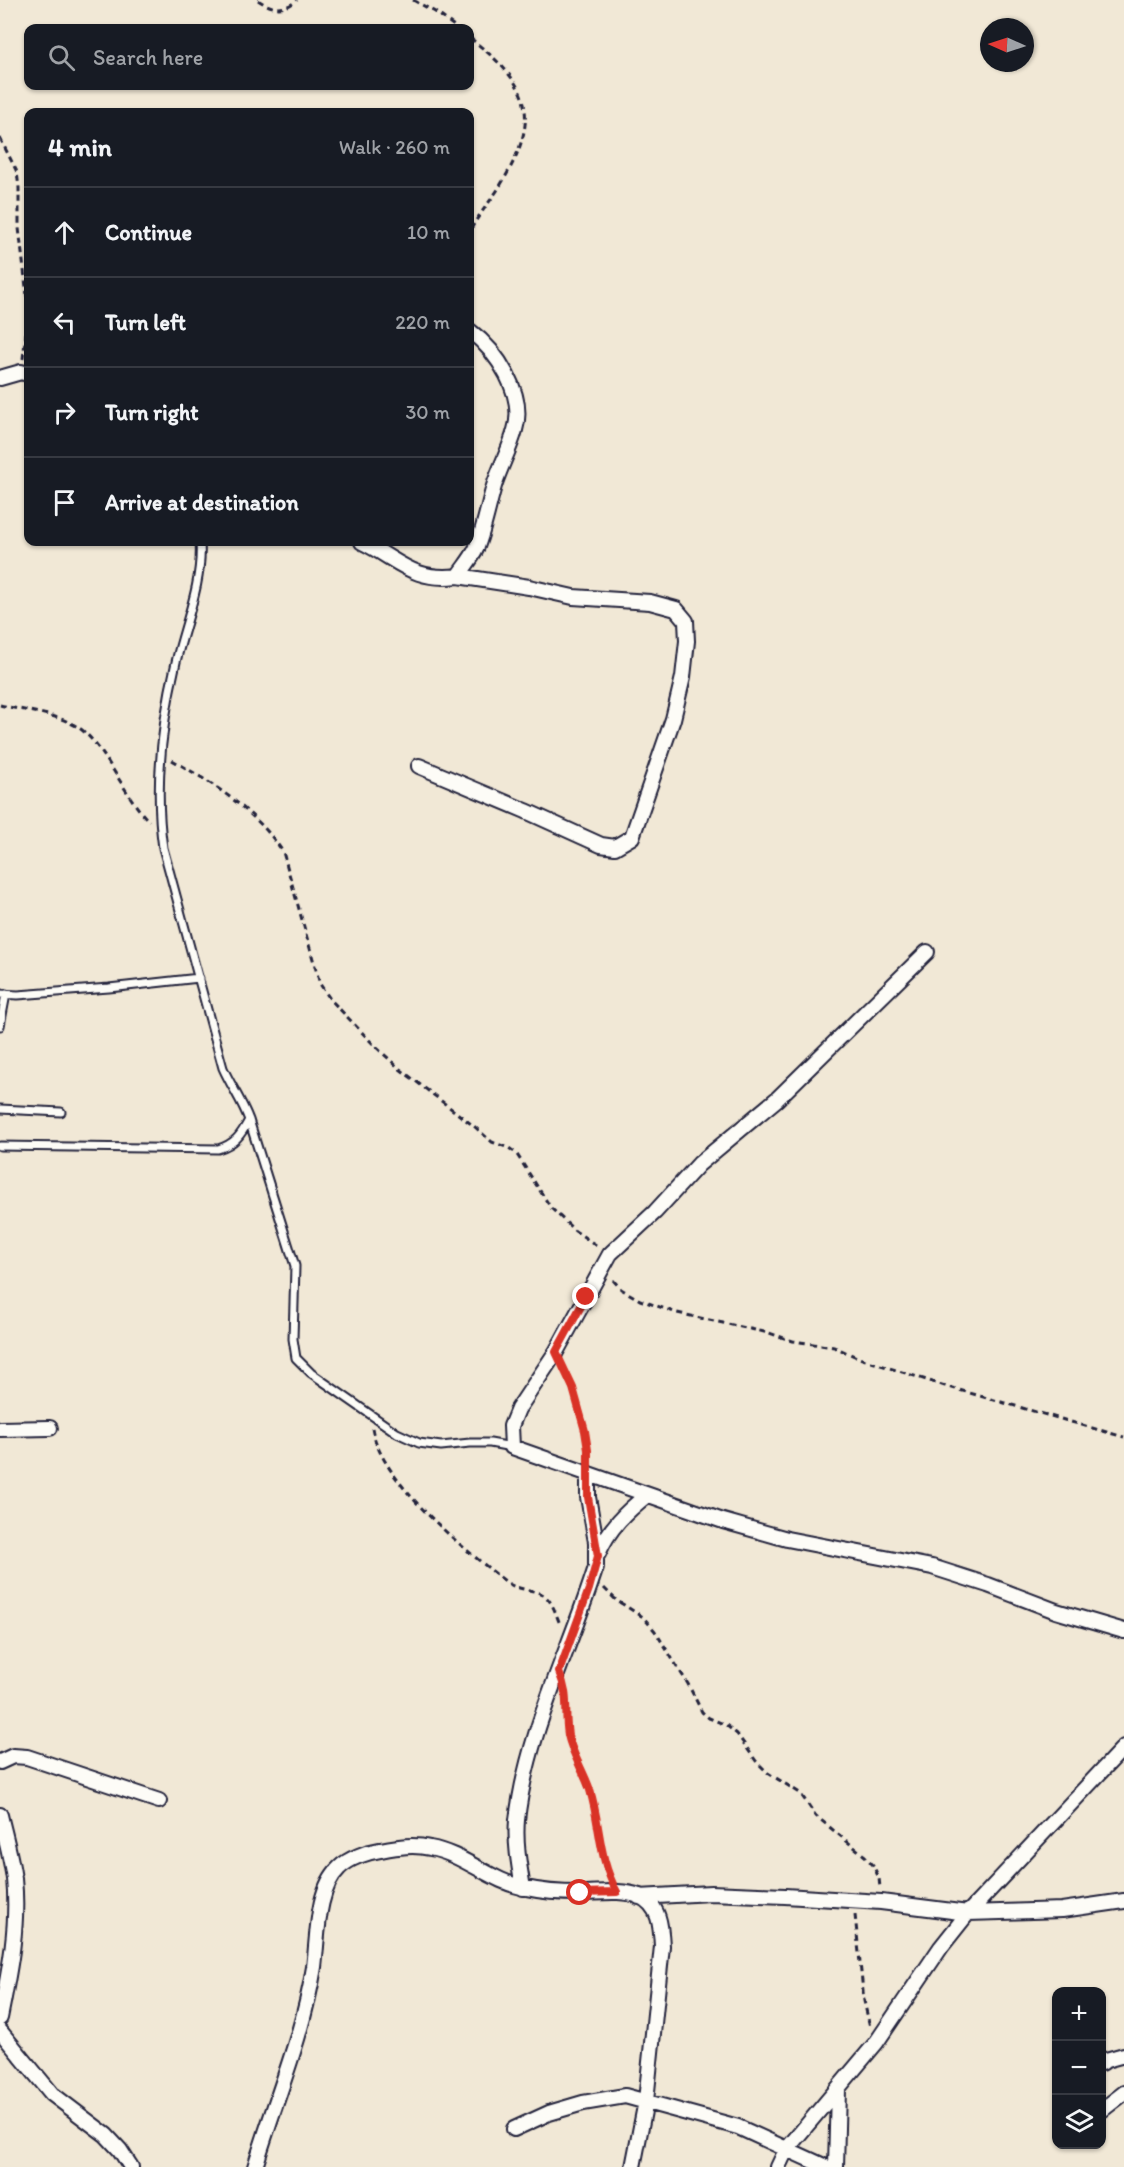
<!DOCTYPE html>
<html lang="en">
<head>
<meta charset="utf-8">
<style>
	body { margin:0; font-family:Itim,sans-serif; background:#242831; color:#f1f3f6 }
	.controls { position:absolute; right:18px; bottom:18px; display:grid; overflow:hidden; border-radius:12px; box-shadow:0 2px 4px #0004 }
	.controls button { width:54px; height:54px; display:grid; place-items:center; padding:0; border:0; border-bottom:2px solid #363941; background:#171b24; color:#f1f3f6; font:30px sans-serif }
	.compass { position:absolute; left:980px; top:18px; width:54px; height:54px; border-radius:50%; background:#171b24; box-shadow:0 2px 4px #0004; rotate:273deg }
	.stop { position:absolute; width:18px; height:18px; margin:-14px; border:4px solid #d93025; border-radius:50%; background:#fff }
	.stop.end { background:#d93025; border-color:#fff; box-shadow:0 2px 6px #0008 }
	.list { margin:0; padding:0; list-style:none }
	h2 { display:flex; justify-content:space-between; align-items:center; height:78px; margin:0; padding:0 24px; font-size:26px }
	h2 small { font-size:20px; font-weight:400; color:#9ea1a6 }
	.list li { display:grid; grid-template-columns:39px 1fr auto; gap:18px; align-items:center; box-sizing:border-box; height:90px; padding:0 24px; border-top:2px solid #363941 }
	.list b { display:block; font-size:22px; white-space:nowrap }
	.list em { font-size:20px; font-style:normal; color:#9ea1a6 }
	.icon { flex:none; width:33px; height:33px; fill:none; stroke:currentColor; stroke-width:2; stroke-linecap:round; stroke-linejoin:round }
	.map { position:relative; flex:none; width:1124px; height:2167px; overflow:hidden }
	.search { position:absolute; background:#171b24; box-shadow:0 2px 4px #0004; left:24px; top:24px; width:450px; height:66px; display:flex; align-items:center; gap:15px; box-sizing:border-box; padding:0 21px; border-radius:12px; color:#9ea1a6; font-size:22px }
	.panel { position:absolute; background:#171b24; box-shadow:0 2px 4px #0004; left:24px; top:108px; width:450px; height:438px; border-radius:12px }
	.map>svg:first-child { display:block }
</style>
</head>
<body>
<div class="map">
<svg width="1124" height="2167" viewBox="0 0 1124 2167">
	<rect width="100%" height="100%" fill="#f1e8d6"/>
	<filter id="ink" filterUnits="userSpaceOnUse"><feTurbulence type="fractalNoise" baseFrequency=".0167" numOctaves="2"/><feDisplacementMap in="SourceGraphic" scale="12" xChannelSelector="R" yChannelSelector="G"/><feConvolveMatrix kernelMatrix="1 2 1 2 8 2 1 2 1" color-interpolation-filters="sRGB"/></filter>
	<g filter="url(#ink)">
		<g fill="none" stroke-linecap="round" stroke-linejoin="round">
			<g stroke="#22223b" stroke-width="11">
				<path id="service" d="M200 542C203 582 185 623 176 662 162 722 154 786 163 848L223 1068C231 1086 242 1101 249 1120L295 1266 293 1339 296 1358 311 1373 397 1433 419 1443 441 1446 470 1443H490L512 1447
					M0 994 18 995 109 988 199 978
					M0 1026 6 994
					M0 1109 61 1112
					M0 1146 218 1149C235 1144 241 1135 249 1120"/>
			</g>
			<g stroke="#22223b" stroke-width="18">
				<path id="minor" d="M0 378 21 372 28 374
					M362 542C399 560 413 582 458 576 464 567 472 558 476 549 484 529 488 507 494 486 500 467 510 449 515 430 526 395 497 351 470 331
					M419 766 526 811 601 845 615 847 632 837 673 719 683 677 687 641 686 621 676 609 650 602 573 597 529 587 458 576
					M927 952 777 1099 699 1164 655 1212 610 1254 556 1352 518 1409 511 1426 512 1447 723 1521 787 1539 932 1567 988 1585 1056 1611 1124 1631
					M0 1429 50 1428
					M598 1554C609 1528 626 1512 647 1495
					M0 1762 13 1756 27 1757 159 1801
					M0 1815C5 1836 11 1857 14 1879 19 1925 9 1973 0 2018
					M523 1888C519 1865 515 1843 517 1820 527 1732 570 1650 596 1567V1542L588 1497V1474
					M639 1897 711 1893 785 1896 881 1902 968 1913 1062 1910 1124 1901
					M0 2031 52 2094 106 2135 120 2150 131 2167
					M1102 2063 1106 2060 1124 2055
					M1102 2110 1124 2093
					M514 2129 549 2113 583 2103 625 2096 738 2127 826 2167
					M255 2167C275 2100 303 2036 314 1967 318 1937 316 1890 339 1868 349 1858 367 1852 380 1850 397 1847 413 1844 430 1848 464 1854 491 1882 526 1888 544 1892 562 1893 580 1893 599 1893 621 1889 639 1896 660 1905 661 1927 662 1946L646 2101 633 2167
					M778 2167 786 2150 876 2043 941 1947 968 1913 1124 1747
					M836 2167 838 2089"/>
			</g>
			<path stroke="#22223b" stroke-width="3" stroke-dasharray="6 4.5" stroke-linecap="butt" d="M258 0C271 9 284 12 297 0
				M413 0 435 12 457 28
				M470 38C532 86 542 117 500 186 491 201 478 215 470 231
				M0 138 17 172 19 188V228L28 304
				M23 359 28 316
				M0 705C24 711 54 713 76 726 102 740 125 798 149 821
				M172 760C213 783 257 812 283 852L320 984 330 999 376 1047 400 1069 475 1127 492 1142 509 1148 516 1153 551 1208 575 1231 599 1247
				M613 1280 621 1289 640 1300 677 1313 769 1333 793 1341 834 1347 859 1358 945 1386 1124 1437
				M562 1367C576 1395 588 1426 588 1458
				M372 1428C381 1483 466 1551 509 1584 520 1590 531 1589 542 1594 552 1599 556 1615 560 1624
				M604 1588 616 1600 643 1617 655 1631 688 1684 702 1712 709 1718 726 1725 737 1734 756 1761 768 1773 800 1793 816 1816 865 1856 873 1865 879 1878 880 1888
				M566 1692 568 1736 595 1806 604 1863 609 1877
				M855 1915 864 2001 870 2027"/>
			<use href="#service" stroke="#fdfcf7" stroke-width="7"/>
			<use href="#minor" stroke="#fdfcf7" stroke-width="14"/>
		</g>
	</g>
	<g fill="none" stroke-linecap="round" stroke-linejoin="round" filter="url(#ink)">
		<path stroke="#d93025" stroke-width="8" d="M580 1893 617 1892C598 1857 601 1827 590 1790 584 1772 572 1754 568 1735 564 1710 570 1697 559 1672L589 1589 598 1556 588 1497V1450L585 1431 573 1388 556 1352 586 1297"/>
	</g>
</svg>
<div class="controls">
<button>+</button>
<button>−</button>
<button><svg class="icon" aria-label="layers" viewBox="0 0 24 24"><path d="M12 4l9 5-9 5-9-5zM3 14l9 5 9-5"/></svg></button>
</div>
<svg class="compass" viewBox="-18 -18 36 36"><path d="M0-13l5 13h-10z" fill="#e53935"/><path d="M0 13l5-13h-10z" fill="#9ea1a6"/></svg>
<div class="stop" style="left:580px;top:1893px"></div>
<div class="stop end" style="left:586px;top:1297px"></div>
<div class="search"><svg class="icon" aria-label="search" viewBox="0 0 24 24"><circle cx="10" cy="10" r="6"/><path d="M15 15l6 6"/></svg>Search here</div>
<section class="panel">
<h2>4 min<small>Walk · 260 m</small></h2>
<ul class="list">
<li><svg class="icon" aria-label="ahead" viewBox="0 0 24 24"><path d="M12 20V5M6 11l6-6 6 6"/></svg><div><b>Continue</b></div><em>10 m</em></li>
<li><svg class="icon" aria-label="left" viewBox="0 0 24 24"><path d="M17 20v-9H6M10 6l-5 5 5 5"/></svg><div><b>Turn left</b></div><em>220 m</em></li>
<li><svg class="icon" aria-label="right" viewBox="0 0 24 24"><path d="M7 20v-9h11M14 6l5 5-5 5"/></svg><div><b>Turn right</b></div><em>30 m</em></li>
<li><svg class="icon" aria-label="arrive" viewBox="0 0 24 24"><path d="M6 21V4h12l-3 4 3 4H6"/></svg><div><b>Arrive at destination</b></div></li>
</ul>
</section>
</div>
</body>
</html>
